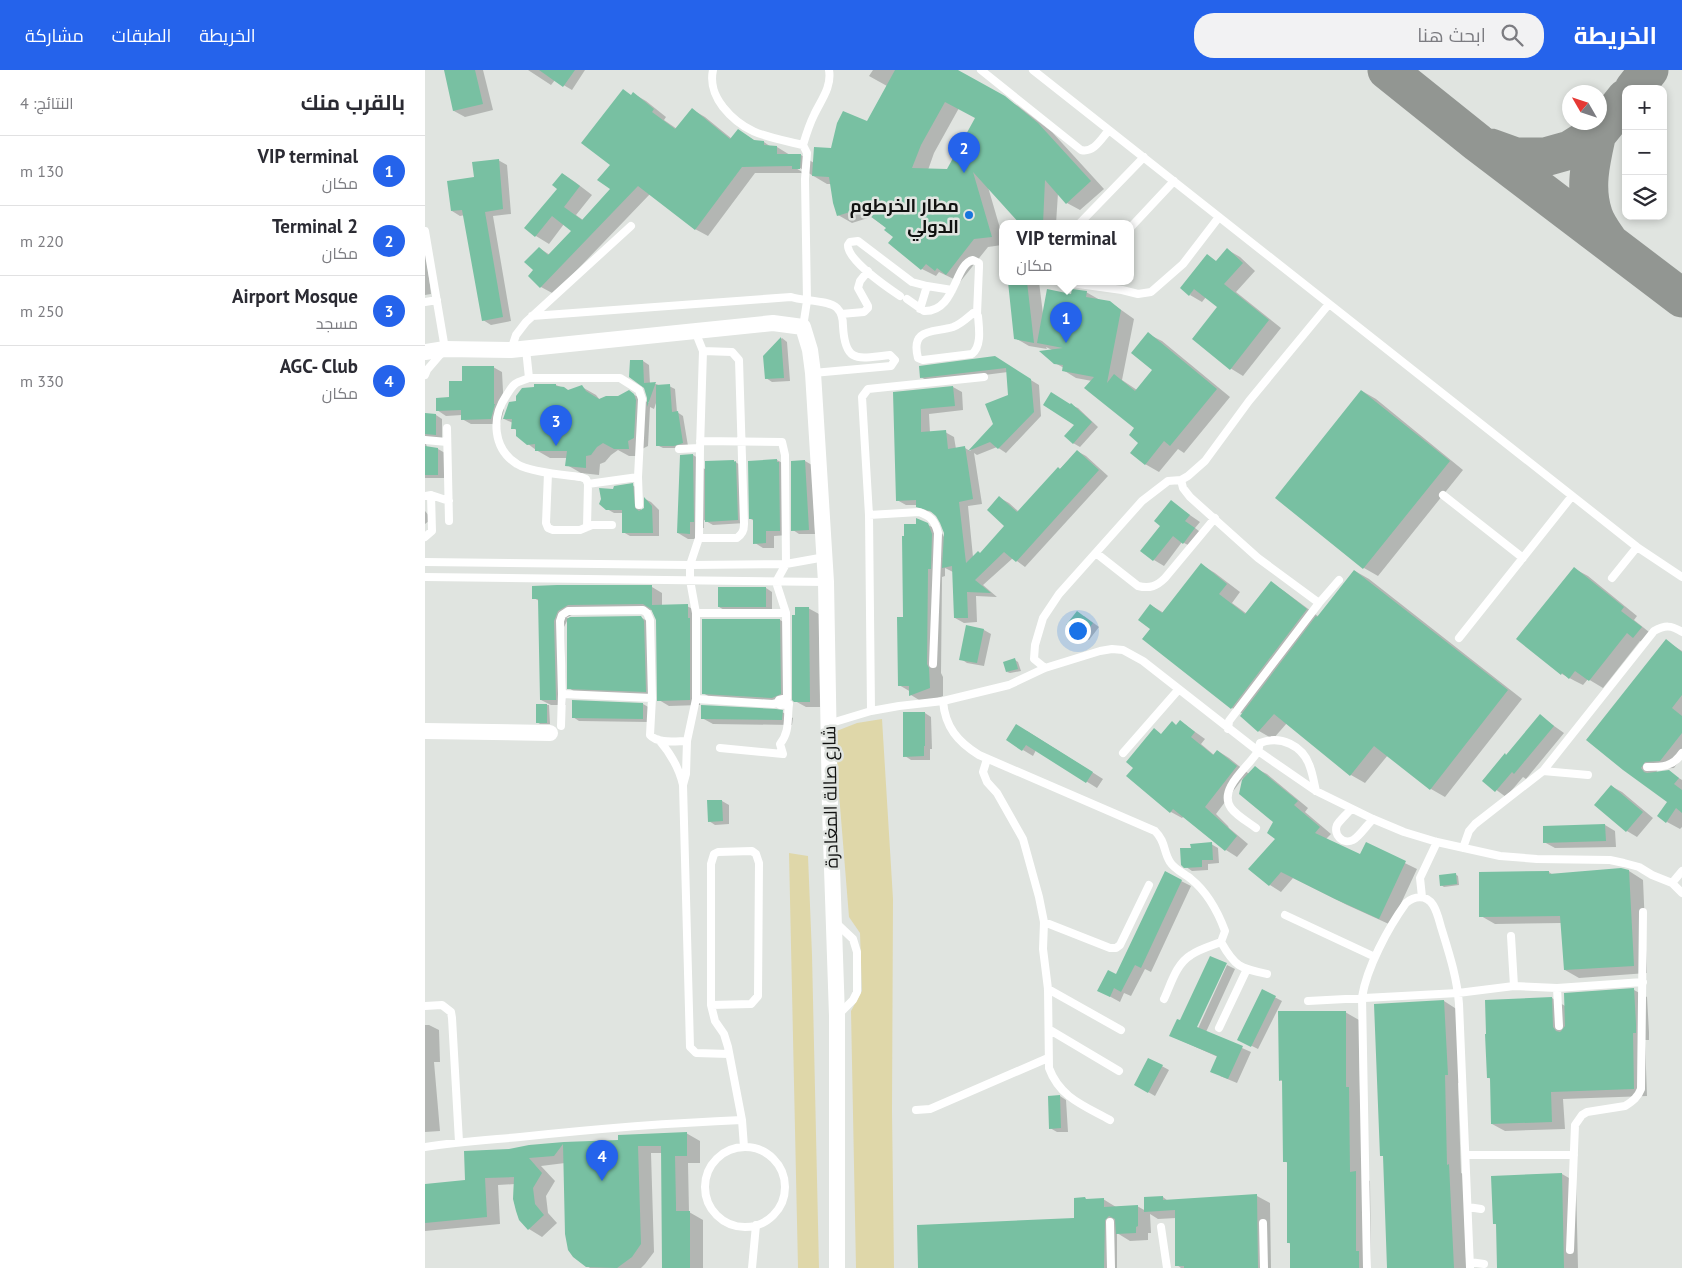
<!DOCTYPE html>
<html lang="ar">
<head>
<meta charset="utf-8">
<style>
	body { margin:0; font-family:"PT Sans",Cairo,sans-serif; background:#f2f2f3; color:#2b2b33; direction:rtl }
	.controls { position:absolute; right:15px; top:15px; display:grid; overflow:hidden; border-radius:10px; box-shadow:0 2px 8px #0003 }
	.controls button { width:45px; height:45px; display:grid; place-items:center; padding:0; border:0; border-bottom:1px solid #e1e1e2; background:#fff; color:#2b2b33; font:25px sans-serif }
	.compass { position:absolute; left:1137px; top:15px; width:45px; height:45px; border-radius:50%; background:#fff; box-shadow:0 2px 8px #0003; rotate:309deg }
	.you { position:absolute; left:652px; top:560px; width:18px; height:18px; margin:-12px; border:4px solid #fff; border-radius:50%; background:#1a73e8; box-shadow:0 0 0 8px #1a73e833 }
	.badge { display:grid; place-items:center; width:32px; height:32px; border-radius:50%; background:#2563eb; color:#fff; font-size:16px; font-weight:700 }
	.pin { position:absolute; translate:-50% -41px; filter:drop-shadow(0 1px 2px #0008) }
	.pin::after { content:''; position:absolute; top:26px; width:18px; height:15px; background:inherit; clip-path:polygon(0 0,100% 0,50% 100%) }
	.popup { position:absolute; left:574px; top:150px; width:135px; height:65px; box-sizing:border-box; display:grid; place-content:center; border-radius:10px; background:#fff; filter:drop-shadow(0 1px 4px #0005); font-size:16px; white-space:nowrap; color:#7c7c81 }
	.popup b { font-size:19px; color:#2b2b33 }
	.popup::after { content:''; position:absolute; left:50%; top:100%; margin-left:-10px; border:10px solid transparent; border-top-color:#fff }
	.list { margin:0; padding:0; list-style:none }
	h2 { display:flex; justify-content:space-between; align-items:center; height:65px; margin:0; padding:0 20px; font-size:21px }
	h2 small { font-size:16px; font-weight:400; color:#7c7c81 }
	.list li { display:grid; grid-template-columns:32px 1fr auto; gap:15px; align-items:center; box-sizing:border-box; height:70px; padding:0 20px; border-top:1px solid #e1e1e2 }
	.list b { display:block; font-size:19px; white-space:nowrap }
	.list p { margin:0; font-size:16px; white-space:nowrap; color:#7c7c81 }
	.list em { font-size:16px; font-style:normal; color:#7c7c81 }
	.icon { flex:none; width:28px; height:28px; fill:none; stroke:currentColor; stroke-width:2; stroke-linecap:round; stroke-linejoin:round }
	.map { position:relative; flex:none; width:1257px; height:1198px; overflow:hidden; direction:ltr }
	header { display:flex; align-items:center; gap:30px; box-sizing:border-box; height:70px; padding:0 25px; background:#2563eb; color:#fff }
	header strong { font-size:24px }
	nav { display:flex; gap:28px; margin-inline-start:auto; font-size:18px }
	.search { width:350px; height:45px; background:#f2f2f3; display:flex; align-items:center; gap:12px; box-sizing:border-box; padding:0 18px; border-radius:20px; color:#7c7c81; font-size:19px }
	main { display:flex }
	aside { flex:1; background:#fff }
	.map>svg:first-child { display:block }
</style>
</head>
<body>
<header>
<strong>الخريطة</strong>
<div class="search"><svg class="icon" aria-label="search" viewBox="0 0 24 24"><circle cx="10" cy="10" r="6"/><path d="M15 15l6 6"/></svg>ابحث هنا</div>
<nav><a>الخريطة</a><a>الطبقات</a><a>مشاركة</a></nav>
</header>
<main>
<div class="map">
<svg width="1257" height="1198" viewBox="0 0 1257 1198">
	<rect width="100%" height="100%" fill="#e0e4e0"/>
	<path fill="#dfd7a9" d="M457 649 468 829 467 1041 469 1198H431L426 941 437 921 435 863 424 847 409 662 432 653Z
		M364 783 383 786 387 885 394 1198H373Z"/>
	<path fill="#0003" fill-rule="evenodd" d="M20 0H58L68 40 40 47 29 41Z
		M103 0H160L147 20 130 10 126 15Z
		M448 0H530L593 36 627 62 679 119 655 140 642 133 633 123 631 154H597L563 117 577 165V175L563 177 535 212 514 202 511 206 497 199 462 158 446 147 427 153 413 145 406 114H402L370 95 369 97 384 106 376 103H330L283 166 270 159 225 124 129 224 116 217 110 200 114 178 125 185 148 161 139 154 124 174 111 166 101 158 133 119 138 104 150 112 167 125 151 145 158 150 187 119 186 95 209 24 221 31 241 47 239 50 252 59 268 40 280 47 307 69 314 61 332 72H339L346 77H352L365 85H376L389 93 442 53 462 16 444 6ZM534 38 552 48 522 101 503 100 509 83Z
		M73 90 82 95 86 144 68 146 86 251 66 255 58 250 40 145 35 146 27 141 50 109Z
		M0 175 6 224 0 225Z
		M803 180 815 187 830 201 811 222 856 258 818 306 805 298 794 237 781 227 777 232 765 225 782 186 792 192Z
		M584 212H614L618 244 647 225 661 222 675 230 685 232 709 249 697 310 712 320 729 300 723 264 737 271 805 327 759 383 753 379 734 402 720 394 711 358 667 311 651 308 638 300 639 298 630 293 627 280 621 277 622 279 604 276 590 268Z
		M357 268 362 272 365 311 347 312 341 308 339 286Z
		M218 291 224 295 225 314H231L236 316H244L250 319 252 342 258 346 263 376 256 378H238L232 375V330L229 339 225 337 223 376 217 379V386H204L193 380 186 385 180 392 175 394 174 405 156 403 142 395V388H125L111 380 103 374 93 361 88 358V353L79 349 92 332 110 318V315H131L145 321 157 317 171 325 175 330 194 328 204 322 224 333V327L206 292Z
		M578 293 614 315 616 346 581 383 572 377 552 385 549 383 557 434 543 436 548 487 555 484 581 456 575 428 584 433 594 442 652 381 661 386 683 406 600 497 588 488 558 515 572 527 551 526 552 552 539 553 530 548 528 502 520 498V506L517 507 516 603 518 607V626L499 633 486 625V622L474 615 479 548 481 467 493 455V449L517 463 520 469V463L517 453 508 442 502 441 493 435H481L472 430 469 323 528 317 537 322 538 340 504 344 505 363 520 362 529 367 531 379 540 378 545 381 570 354 585 326 583 302 504 312 496 307Z
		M68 297 77 302 79 340 75 354H46L37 349V345L21 346 12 340 26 328 39 312Z
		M937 321 951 329 1038 400 953 506 939 498Z
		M646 335 653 338 673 357 655 377 648 373 651 355Z
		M0 345H11L17 349V368H5L1 374 2 377 13 379 20 383 19 408H0Z
		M268 385 278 391V398L282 400 309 391 318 397 320 453 288 455 279 450V458H275V469H263L253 463Z
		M352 390 361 395 363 465 349 466V478H338L330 473 329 451 326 449Z
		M380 391 387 395 390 464H374L368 460Z
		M207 415 214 419 216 441 220 439V429L226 432 234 440V466H205L198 462V443H189L182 439 177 429 189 420Z
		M746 432 775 452 770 458 779 465 769 478 757 472 739 496 729 490 737 455Z
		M0 441 5 447 4 451 0 454Z
		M777 495 790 503 815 522 807 533 822 544 846 513 859 521 894 547 930 501 944 509 1097 629 1020 727 1006 719 963 685 940 713 926 705 862 653 848 669 834 661 817 646 818 644 807 638 726 559 725 535 739 543Z
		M1150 499 1163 506 1212 546 1209 550 1229 566 1222 575 1215 571 1178 618 1163 609 1158 615 1150 611 1137 604 1093 569Z
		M227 517 237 523V536H262L273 542V554L275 555V635L244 636 234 630 232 549 227 540 154 541 141 548H217L224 552 228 625 150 622 144 618 142 551 139 557 141 635H126L116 630 114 531 109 528Z
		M341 518 347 522V541H301L294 537Z
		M383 538 394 544 395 637H381L370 631 372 546Z
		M659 546 674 557 664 570 643 555Z
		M278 550H355L362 554 363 627 355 631 285 627 278 623Z
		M542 556 559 560 566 564 559 596 542 593 536 589Z
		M1241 571 1257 581V687L1249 698 1233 699 1231 703 1244 702 1257 710V757L1255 759 1242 752 1243 731 1199 699Z
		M590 590 593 592 596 601 585 603 582 602Z
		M218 634 225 638 224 652 154 651 148 647Z
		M112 635H124L125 654H115L112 652Z
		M357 642 368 648 367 655 288 654 277 648Z
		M500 643 506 647 507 679H505V690H486L480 686Z
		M1115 646 1139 663 1101 709 1098 707 1081 727 1059 711 1082 686Z
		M755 651 780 669 776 674 789 685 793 681 804 688 824 704 830 698 842 704 883 738 880 742 906 764 901 769 936 786 941 774 992 799 966 855 922 835 868 808 856 822 845 815 852 769 850 752 815 724 818 708 791 744 803 756 804 758 823 774 812 787 801 780 759 746 757 748 746 742 703 706 737 665 752 656Z
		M602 661 678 709 672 718 611 680 608 686 598 680Z
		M1186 716 1197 722 1228 748 1212 767 1202 761 1170 735Z
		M283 731H297L304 735V754L290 755 284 751Z
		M1180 755 1190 761 1191 777 1130 778 1119 772Z
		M786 774 793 778 794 793 783 794V800L767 801 757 794 767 779Z
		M1204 801 1218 810 1222 903 1154 908 1140 900 1137 853 1070 854 1056 846 1124 802 1128 805Z
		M740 803 766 816 726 902 720 899 706 926 699 923 695 932 684 926Z
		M1030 804 1033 806 1034 815 1019 817 1016 815Z
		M802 895 810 899 781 962 826 982 812 1013 795 1006 793 987 746 966 771 963Z
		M1209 920 1222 927 1224 962V970H1220L1222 1026 1138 1029 1140 1059 1080 1061 1067 1054 1066 1009 1064 1008 1127 928 1140 936Z
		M838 921 857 931 833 979 821 973Z
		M1019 931 1033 940 1037 1013H1033L1036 1103 1038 1104 1041 1189 1043 1190V1198H963L959 1087 957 1085Z
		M920 942 934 950 935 1025 938 1026V1107L945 1111 946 1198H867L866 1174 864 1173 863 1093 859 1091V1012L855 1010Z
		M0 955H4L14 960 15 992H9L15 1061 0 1062Z
		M724 989 744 1000 730 1026 711 1015Z
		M635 1026 641 1030 643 1062H632L625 1058Z
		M261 1063 275 1071V1093H263L264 1142 278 1150V1198H238L237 1083H226L229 1182 220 1194 216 1198H165L162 1196 140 1093 116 1096 130 1111 121 1126 123 1143 132 1153 117 1167 104 1159 90 1114 73 1115 75 1154 0 1161V1115L41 1111 84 1080 139 1073 195 1072Z
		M1137 1104 1151 1112 1153 1198H1074L1072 1155 1069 1153Z
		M832 1126 845 1133 846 1198H756L752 1195 751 1148 733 1149 725 1144 726 1163H723V1170L705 1171 692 1163V1198H495L651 1149 650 1129H678L691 1137 712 1136 721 1141 738 1127 743 1131Z"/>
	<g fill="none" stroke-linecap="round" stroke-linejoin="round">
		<path stroke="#929692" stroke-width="39" d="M962 0 1053 73 1257 228
			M1209 19 1224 0
			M1066 78 1091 87H1120L1145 80 1172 63C1166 90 1159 117 1168 144 1171 154 1178 163 1184 172
			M1156 84 1201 28"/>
	</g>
	<path fill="#78c0a2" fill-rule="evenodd" d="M19 0H50L58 34 28 41Z
		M114 0H150L138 17Z
		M470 0H533L580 26 613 53 666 111 641 134 620 110 618 154H595L548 102 567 167 549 169 521 205 512 198 510 201 501 194 496 200 463 173 468 167 459 160 461 158 444 145 441 146 438 138 412 146 408 133 404 107 387 106 389 77 406 78 412 53 418 41 442 51ZM520 32 550 48 522 99 487 98 496 75Z
		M198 19 206 25 208 22 229 39 227 42 250 59 267 38 305 69 313 59 329 70 339 71V75L352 76V84H376L375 99H367V96L317 97 270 160 213 116 115 218 103 206 108 200 99 192 114 177 123 185 146 161 127 146 110 167 99 158 132 119 127 115 137 103 155 116 139 137 157 150 185 119 172 110 185 95 156 73Z
		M74 89 78 139 60 142 78 247 57 251 37 140 26 141 22 111 49 107 47 92Z
		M802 178 818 193 799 214 844 250 805 300 767 269 792 237 769 219 764 226 755 218 782 184 791 191Z
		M583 212H602L609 273 589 269Z
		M622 219 646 224 647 219 662 221 661 227 685 231 696 240 682 313 689 304 710 321 727 300 706 283 723 262 792 319 745 376 739 371 720 395 705 383 713 373 704 365 709 358 659 318 669 307 637 301 638 295 629 294 614 281 638 278 612 273Z
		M356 267 359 308 340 309 338 286Z
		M570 286 606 309 609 342 573 379 565 372 543 381 568 354 560 334 583 325 581 298 495 308 494 296Z
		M205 290H218L219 313 231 312 222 337V328L219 318 204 307Z
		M37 296H69V334H70L66 349 36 350V340L11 341V328L24 327V311H37Z
		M109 314H131V316L139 317 143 320 157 315 161 321 174 329 181 326H193L204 320 209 324 211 330 209 368 203 371 204 379H189L178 373 172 377 166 385 161 386V398L140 396 142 381H110V374L102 375 91 366V359H86L87 349H78L84 332 91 331V326L97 318 109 317Z
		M245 314 247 342 253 341 258 373 249 376H231V315Z
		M528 316 530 336 496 339V362L521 360 523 379 540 376 548 429 534 432 541 493 553 481 555 483 579 456 562 440 574 426 592 442 633 397 635 399 652 380 674 400 591 492 579 482 550 510 566 523 542 522 543 548H529L527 496 517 498 519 463 515 453 511 446 505 441 491 437V430L471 431 468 322Z
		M936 320 1025 391 938 499 850 428Z
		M626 322 645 334 646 333 667 352 648 374 639 366 649 355 618 335Z
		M0 343 11 344V365L0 364Z
		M0 376 13 378V405H0Z
		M268 384 269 452H265V464L252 463 255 385Z
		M352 389V392H354L355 461H341V473L328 474V449H324L323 391Z
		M309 390V392L311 391 313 450 280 452V391Z
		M380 390 384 460 366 461V391Z
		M208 413 210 438 214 441 219 438V427L227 436 228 463H197V440H181L174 434 176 429 174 418 188 419 189 416Z
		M746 430 765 445 760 451 770 458 758 474 748 466 728 491 715 481 735 456 729 451Z
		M491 448 503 453 507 464 506 499H503L502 594 504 598 505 618 484 626V616H473L472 547H478L477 466H479V454H491Z
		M776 493 802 514 794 524 820 544 846 511 882 539 806 639 717 569 725 559 713 550 725 534 737 543Z
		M1149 497 1199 537 1196 541 1217 557 1208 568 1202 563 1164 611 1150 601 1144 609 1137 603 1136 605 1091 569Z
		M929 500 1083 620 1005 720 949 676 925 706 849 644 833 662 815 646 891 546 892 547Z
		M132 515H227V535L263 534V548H265V630L232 631 231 550 226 539 218 534 143 535 133 541 129 551 131 630H115L113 529H107V516Z
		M293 517H341V537H293Z
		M370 537H384L385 632H369L367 630V545H370Z
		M652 541 668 553 657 567 641 555Z
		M216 546 219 551 221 622 142 619V549L145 547Z
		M277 549H355L356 624 347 628 277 624Z
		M541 555 559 559 552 593 534 590Z
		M1241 569 1257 582V625L1247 638 1257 646V663L1235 691 1220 692 1216 698 1219 702 1222 703 1244 700 1254 708 1249 714 1257 720V743L1251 738 1241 753 1232 746 1242 732 1198 700 1161 670Z
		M590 588 593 599 581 602 578 592Z
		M147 630 218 633V649L147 648Z
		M111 634H122V653H111Z
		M276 635 351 639 358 640 357 650 276 649Z
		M478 642H500V676H499V686L478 687Z
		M1115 644 1129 656 1089 704 1087 702 1070 722 1057 711 1080 683 1081 685Z
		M755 650 770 662 766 667 788 685 792 680 812 696 780 737 812 766 800 781 748 739 745 743 701 706 708 698 701 692 729 658 736 664 747 651 751 655Z
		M591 654 668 702 661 713 601 675 597 681 581 670Z
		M830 696 873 731 869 735 895 757 890 763 935 784 941 772 981 791 954 849 910 829 856 802 844 816 823 799 850 769 842 763 848 752 814 724 817 710Z
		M1186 715 1218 742 1201 762 1169 735Z
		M282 730H297L298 751 283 752Z
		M1180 754 1181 771 1118 773V756Z
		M787 772 788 790H777V797L759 798 756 795 755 778H766L765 774Z
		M1196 798 1204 800 1209 896 1139 900 1135 846 1054 847V802L1124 801V804Z
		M740 801 757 810 716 898 710 895 696 922 689 918 685 927 672 921 683 900 691 904Z
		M1031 803 1032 814 1015 816 1014 805Z
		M785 886 802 893 772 957 818 976 803 1009 785 1002 792 986 744 966 752 949 755 950Z
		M1209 918 1211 954V963H1208L1209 1019 1126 1022 1127 1052 1066 1054 1065 1008H1062L1060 964H1061L1060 930 1127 927 1128 957 1131 961 1135 962 1137 960 1140 956 1139 923Z
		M837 919 851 926 826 977 812 970Z
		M1019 930 1023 1005H1020L1022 1095 1024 1094 1029 1198H962L958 1086H955L949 934Z
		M853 941H921V1017H924L925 1102 931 1101V1181H934V1198H865V1173H862V1092H858L857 1010 854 1011Z
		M723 988 738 995 723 1023 709 1015Z
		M635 1025 636 1058 624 1059 623 1026Z
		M262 1062V1086H250L251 1135V1141H265V1198H237L236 1076H213L216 1174 207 1187 192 1198 161 1197 148 1187 143 1180 140 1164 138 1074 129 1086 104 1088 117 1103 108 1118 110 1134 119 1145 103 1160 94 1150 91 1141 88 1129 89 1107 60 1108 62 1147 0 1153V1114L40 1110 39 1081 84 1079 104 1075 139 1072 193 1070V1065Z
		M1137 1103 1139 1198H1072L1071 1154H1068L1066 1106Z
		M832 1124 833 1198H759V1196H750V1140L719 1142V1127L738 1126V1130Z
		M660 1127 661 1129 679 1128V1137L713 1135V1156L711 1157V1163L691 1164 690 1149 684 1146 680 1150 679 1198H493L492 1155 649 1148V1128Z"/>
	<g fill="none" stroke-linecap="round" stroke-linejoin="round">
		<path stroke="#fff" stroke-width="8" d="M288 0C285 14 289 25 298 37 320 65 345 67 378 75
			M556 0 656 80C669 83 676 69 684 60
			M608 0 1212 477 1257 507
			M654 154 719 87
			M705 158 749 111
			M0 161 20 279 2 300 0 305
			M639 212 697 220 713 224 726 222 758 194 794 147
			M475 226C463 218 422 190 423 175L425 172 433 171 487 212 502 216 527 220
			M482 229 499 241C531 242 529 194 548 190L554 193V197L552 244
			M0 232 12 230
			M495 239 502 216
			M548 243 553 246C554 258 557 276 547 284L498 290 493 288C485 257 509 263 528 257 536 254 542 248 548 243Z
			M416 244 439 242 443 238V236L433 218 435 211 443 201
			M107 246 366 227C378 231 404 230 412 238 417 243 418 250 418 256 420 295 434 288 465 285L470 290 466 296 388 303
			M378 257 382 231 380 109 382 83 378 75C381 65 384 55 389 45 396 30 407 17 404 0
			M101 279 104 308
			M86 280 91 265 101 252 206 156
			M22 358 24 451
			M0 370 22 372
			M254 379 275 378
			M123 403 121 453 123 458 128 460H155L167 455H187
			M756 410 758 418 765 427 833 488 894 533
			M163 414 213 407
			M1018 425 1098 488
			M0 426 6 425 24 431
			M444 445 494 442C506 446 510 451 513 463L508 594
			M162 457 163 414 161 409 156 407C141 405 104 402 92 394 68 379 66 348 81 326 84 322 86 317 90 314 94 311 100 310 104 308H195L214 320 217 329 213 407 214 435
			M0 467 7 461 6 425
			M274 468H312C317 464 319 461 319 454L314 290 307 282 278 281
			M671 483 713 516C725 519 732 516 740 508L790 448
			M0 492 265 495 361 494 400 487
			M0 507 401 512
			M1187 508 1212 477
			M271 543H361
			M1034 568 1147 426
			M620 598 609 589 610 575 618 548 634 524 717 431 743 411 756 410 763 406 780 391 824 331 904 234
			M137 624 227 628
			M271 629 348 634 352 633 354 630 362 628 361 543 351 512 361 494 360 385 357 372 275 371
			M518 631C520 657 533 672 554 685L730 761C741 772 738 781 745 792 749 799 760 804 766 809 782 822 793 842 800 861L796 872C810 897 815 898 842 904
			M446 641 444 445 437 327 443 319 559 307
			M403 654 446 641 474 636 518 631 584 615 620 598 675 581 687 579 698 580 718 591 833 681 891 721 948 749 979 762 1012 772 1075 786 1112 789 1185 790 1199 793 1214 797 1227 805 1247 813 1257 823
			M136 656 137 624 135 551 137 545 143 541 218 540 222 543 225 550 227 628 225 665C233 674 251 671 262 671
			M803 659 804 651 894 533 914 510
			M234 670C246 684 254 697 258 715L265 977 271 983 304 984
			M295 678 358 684 355 674C365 662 362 649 364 634L355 635 352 633
			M698 683 754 619
			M562 689 558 702 562 712 572 723 598 769 614 827 619 852 618 879 623 919 624 998C635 1028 660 1036 685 1050
			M1222 697C1237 697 1248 697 1257 683
			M1118 701 1163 705
			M258 715 261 704 262 671 271 629V543L265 510V495L274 468 275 378 278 281 270 261
			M926 739C922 744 915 750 912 755 908 765 918 775 928 770 934 767 942 755 948 749
			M831 758C823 752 812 746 806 738 792 718 826 695 833 681 834 679 834 676 835 673 855 665 878 675 885 697 888 705 889 713 891 721
			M1038 778 1044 761 1050 754 1118 701 1229 561C1240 555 1246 555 1257 562
			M1247 813 1257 801
			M997 827 995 808 1012 772
			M860 845 950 887
			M410 852 428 869 432 882V922L428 930 413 945
			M619 852 685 878H691L695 875 724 815
			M1086 866 1089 916
			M1132 918 1134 956
			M623 919 696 960
			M739 929C746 914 751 894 766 885 775 879 786 876 796 872
			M883 931 1033 923 1089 916 1132 918 1218 912
			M286 935 326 934 333 926 334 793 331 784 327 781 293 782 289 784 286 794V935L290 951 299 964 303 977 317 1050 319 1077
			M0 936 17 935 26 942 27 948 34 1072
			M794 958 822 899
			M625 960 694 1001
			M491 1040 505 1039 623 988
			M0 1077C32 1072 63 1070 95 1067 169 1059 243 1053 317 1050
			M280 1117a40 40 0 1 1 80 0a40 40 0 1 1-80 0Z
			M1041 1085H1149
			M1043 1137 1056 1139
			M685 1152 686 1198
			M838 1153 839 1198
			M736 1157 742 1198
			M1145 1180 1150 1055 1157 1045 1162 1042 1200 1036C1208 1031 1213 1027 1216 1019L1218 842
			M1045 1192 1059 1194
			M327 1198 331 1155
			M942 1198 937 927C942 897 963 858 981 833 989 826 1001 824 1008 835 1012 841 1014 850 1016 857 1024 883 1032 907 1034 934L1045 1198"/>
		<path stroke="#fff" stroke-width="16" d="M0 282 20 279 86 280 348 253 378 257 385 280 388 303 401 512 405 739 412 946V1198
			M0 661 125 663"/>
	</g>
	<circle fill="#1875de" stroke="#e0e4e0" stroke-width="2" cx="544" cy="145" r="5"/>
	<g text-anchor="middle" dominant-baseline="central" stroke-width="5" stroke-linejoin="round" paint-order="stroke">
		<g font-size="18" font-weight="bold" fill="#101110" stroke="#e0e4e0" text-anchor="end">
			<text x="534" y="135">مطار الخرطوم<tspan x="534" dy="21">الدولي</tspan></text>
		</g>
		<g font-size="18" fill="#101110" stroke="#e0e4e0">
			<text transform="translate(405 727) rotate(-91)">شارع صالة المغادرة</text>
		</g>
	</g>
</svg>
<div class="controls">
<button>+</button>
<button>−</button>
<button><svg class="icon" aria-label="layers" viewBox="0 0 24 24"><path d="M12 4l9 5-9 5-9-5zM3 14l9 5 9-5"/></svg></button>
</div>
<svg class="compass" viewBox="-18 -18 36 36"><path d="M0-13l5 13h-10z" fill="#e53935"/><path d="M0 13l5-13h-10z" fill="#7c7c81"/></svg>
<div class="you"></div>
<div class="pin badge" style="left:641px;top:273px">1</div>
<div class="popup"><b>VIP terminal</b>مكان</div>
<div class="pin badge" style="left:539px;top:103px">2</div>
<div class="pin badge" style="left:131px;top:376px">3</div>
<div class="pin badge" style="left:177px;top:1111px">4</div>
</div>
<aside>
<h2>بالقرب منك<small>النتائج: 4</small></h2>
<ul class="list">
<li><span class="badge">1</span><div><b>VIP terminal</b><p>مكان</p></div><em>130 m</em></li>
<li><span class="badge">2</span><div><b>Terminal 2</b><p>مكان</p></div><em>220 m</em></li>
<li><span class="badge">3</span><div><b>Airport Mosque</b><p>مسجد</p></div><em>250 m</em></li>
<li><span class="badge">4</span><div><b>AGC- Club</b><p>مكان</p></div><em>330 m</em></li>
</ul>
</aside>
</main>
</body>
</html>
